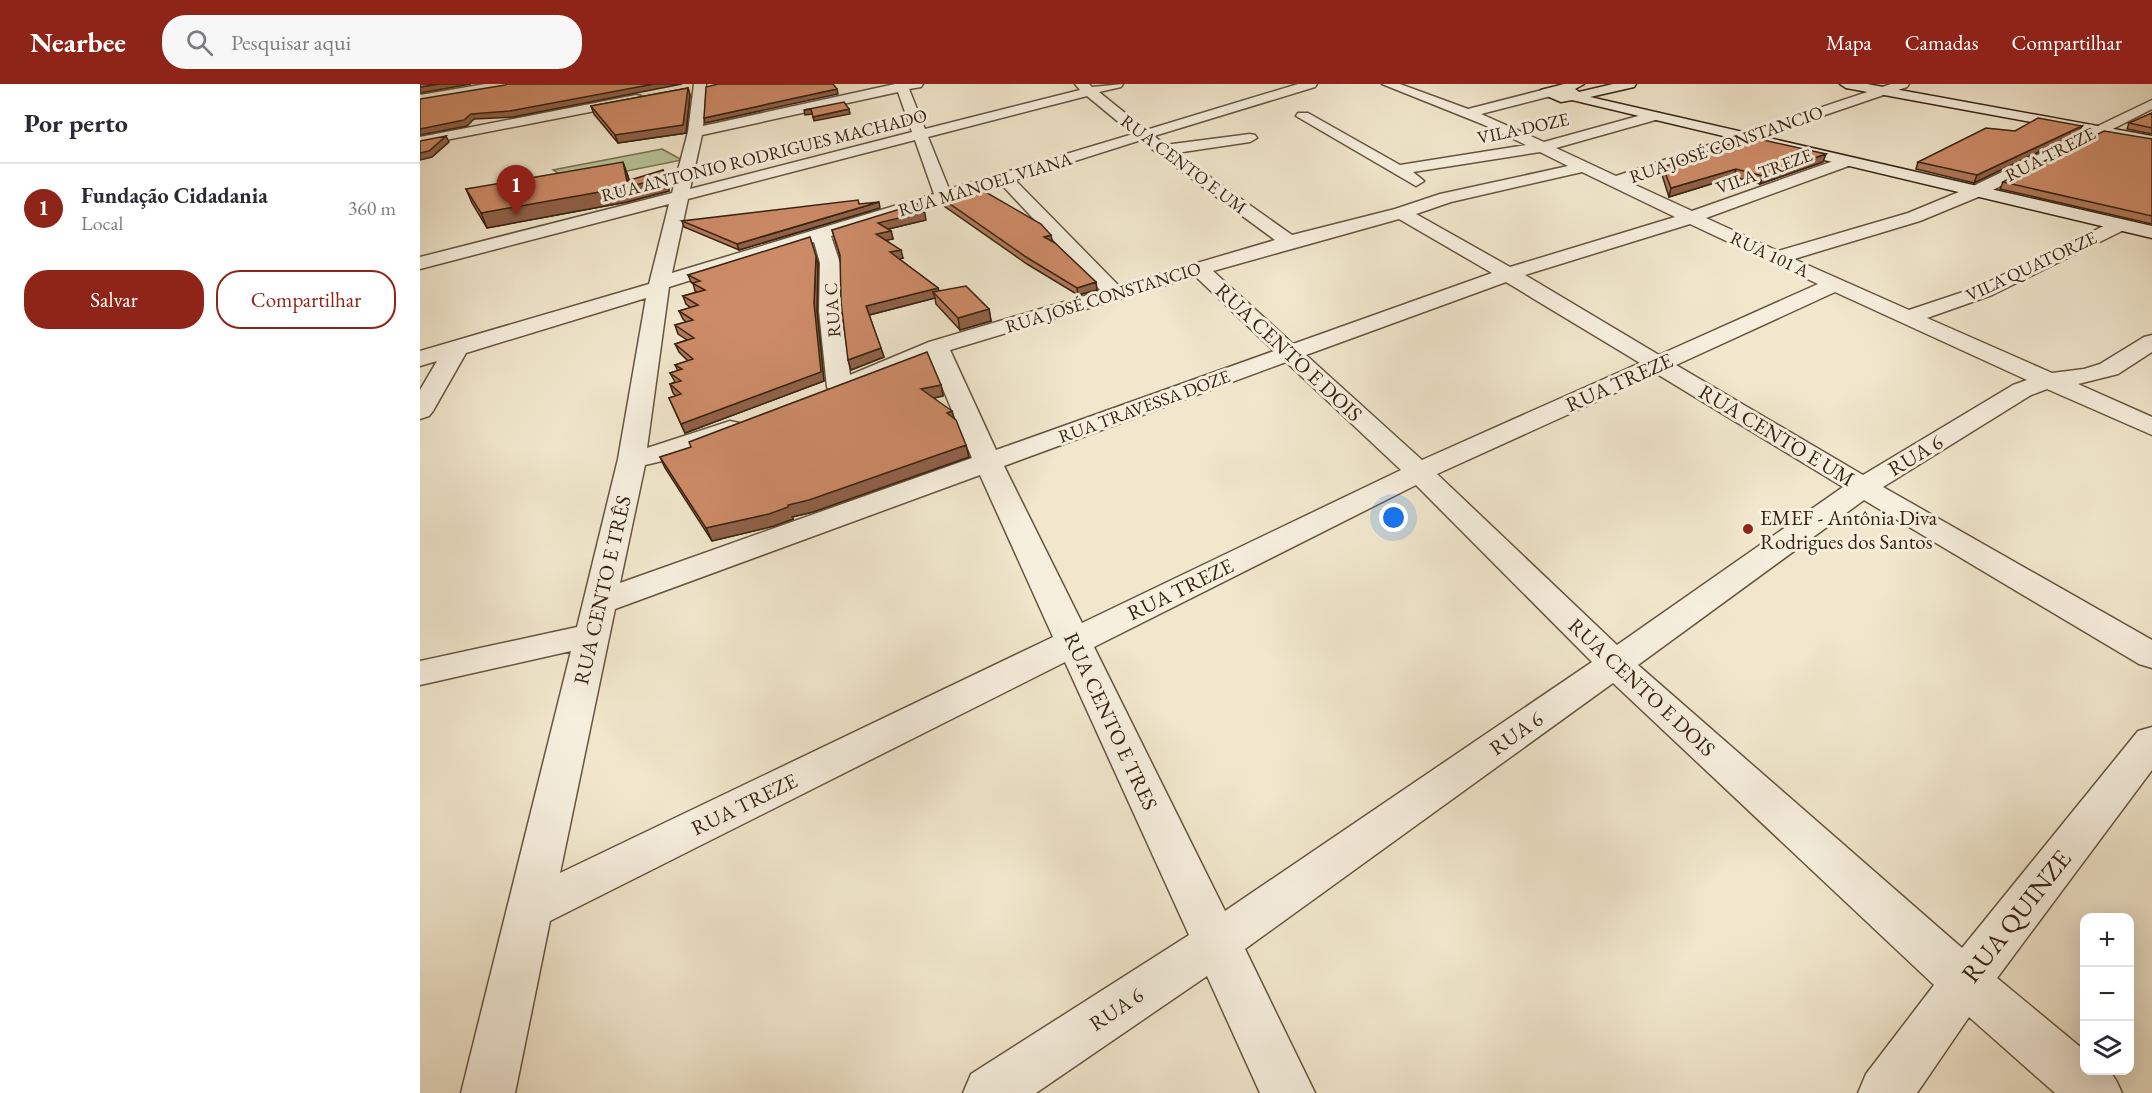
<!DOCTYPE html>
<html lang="pt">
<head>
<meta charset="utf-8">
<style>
	body { margin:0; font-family:"EB Garamond",serif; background:#f7f7f7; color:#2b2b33 }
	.controls { position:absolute; right:18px; bottom:18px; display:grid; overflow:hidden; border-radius:12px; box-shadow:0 6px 24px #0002 }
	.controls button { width:54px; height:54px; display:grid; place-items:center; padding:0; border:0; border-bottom:2px solid #e1e1e2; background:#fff; color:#2b2b33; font:30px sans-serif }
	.you { position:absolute; left:974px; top:434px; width:21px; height:21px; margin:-15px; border:4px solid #fff; border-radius:50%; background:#1a73e8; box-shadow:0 0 0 9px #1a73e833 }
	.badge { display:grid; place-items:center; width:39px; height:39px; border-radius:50%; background:#8f2418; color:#fff; font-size:20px; font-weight:700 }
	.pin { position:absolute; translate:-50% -50px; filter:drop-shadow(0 2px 3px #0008) }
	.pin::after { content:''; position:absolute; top:32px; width:21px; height:18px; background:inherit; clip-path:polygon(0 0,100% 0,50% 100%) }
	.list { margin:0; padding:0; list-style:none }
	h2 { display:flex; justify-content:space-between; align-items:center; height:78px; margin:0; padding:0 24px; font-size:26px }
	h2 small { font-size:20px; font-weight:400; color:#7c7c81 }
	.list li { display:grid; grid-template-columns:39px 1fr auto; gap:18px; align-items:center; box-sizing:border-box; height:90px; padding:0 24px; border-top:2px solid #e1e1e2 }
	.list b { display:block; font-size:22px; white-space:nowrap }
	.list p { margin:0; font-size:20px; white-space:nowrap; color:#7c7c81 }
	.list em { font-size:20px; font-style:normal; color:#7c7c81 }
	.actions { display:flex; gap:12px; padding:18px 24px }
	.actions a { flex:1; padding:14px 0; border:2px solid #8f2418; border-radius:24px; text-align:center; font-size:21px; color:#8f2418 }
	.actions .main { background:#8f2418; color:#fff }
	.icon { flex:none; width:33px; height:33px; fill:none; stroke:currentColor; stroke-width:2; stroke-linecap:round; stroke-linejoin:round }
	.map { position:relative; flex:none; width:1732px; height:1009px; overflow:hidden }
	header { display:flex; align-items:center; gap:36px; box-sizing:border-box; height:84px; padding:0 30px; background:#8f2418; color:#fff }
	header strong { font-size:28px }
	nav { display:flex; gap:33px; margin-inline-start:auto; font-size:21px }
	.search { width:420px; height:54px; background:#f7f7f7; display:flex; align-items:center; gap:15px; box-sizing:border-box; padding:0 21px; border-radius:24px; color:#7c7c81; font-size:22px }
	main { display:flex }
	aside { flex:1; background:#fff }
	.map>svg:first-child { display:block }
</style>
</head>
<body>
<header>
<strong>Nearbee</strong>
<div class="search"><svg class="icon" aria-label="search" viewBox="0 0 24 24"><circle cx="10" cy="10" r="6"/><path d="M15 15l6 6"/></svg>Pesquisar aqui</div>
<nav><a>Mapa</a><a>Camadas</a><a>Compartilhar</a></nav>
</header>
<main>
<aside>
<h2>Por perto<small></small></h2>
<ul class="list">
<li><span class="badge">1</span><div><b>Fundação Cidadania</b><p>Local</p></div><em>360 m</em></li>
</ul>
<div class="actions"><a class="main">Salvar</a><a>Compartilhar</a></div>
</aside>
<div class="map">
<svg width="1732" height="1009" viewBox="0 0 1732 1009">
	<rect width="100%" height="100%" fill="#f1e7cd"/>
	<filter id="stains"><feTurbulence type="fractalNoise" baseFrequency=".00333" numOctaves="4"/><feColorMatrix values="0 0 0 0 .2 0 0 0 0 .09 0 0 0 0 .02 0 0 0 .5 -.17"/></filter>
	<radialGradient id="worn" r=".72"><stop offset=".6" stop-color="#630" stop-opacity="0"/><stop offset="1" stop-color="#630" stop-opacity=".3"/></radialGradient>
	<path fill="#b8c599" stroke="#787454" stroke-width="1.5" d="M242 65 262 76 152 98 133 86Z"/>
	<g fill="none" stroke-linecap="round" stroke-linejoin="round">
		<g stroke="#66543f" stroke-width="3">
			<path id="minor" d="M65 0H93L87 4 0 19V11Z
				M274 0H286L283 42 475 0H503L501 3 489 5 505 45 660 6 655 0H669L672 3 703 0 701 3 679 8 726 46 878 0H897L895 3 734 52 745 61 830 50 835 51 837 54 830 58 756 69 872 151 975 125 1020 110 1148 82 1120 68 993 88 1004 97 996 102 876 32 878 29H888L980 81 1106 61 1062 40 962 0H980L1048 25 1126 5 1131 6 1132 9 1131 12 1061 30 1124 58 1229 29H1239L1241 32 1239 35 1136 64 1196 92 1471 0H1489L1487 3 1209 98 1272 127 1422 74H1434L1436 77 1434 80 1286 134 1358 167 1488 129 1551 103 1732 16V25L1563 111 1500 137 1374 175 1489 226 1558 203 1694 137H1706L1709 141 1706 145 1572 211 1507 234 1632 289 1664 285 1680 280 1724 253 1732 251V268L1698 290 1658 300 1732 333V351L1627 305 1611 311 1463 403 1732 556V584L1719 580 1444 416 1218 581 1542 864 1718 647 1732 643V686L1577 894 1664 966V986C1691 986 1691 984 1702 1009H1635L1549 933 1497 1009H1438L1446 990 1514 901 1193 599 825 865 895 1009H840L787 892 616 1009H543L551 990 769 851 645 578 130 837 95 1009H41L151 567 0 601V577L157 543 198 375 226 214 46 269 13 327 9 332 0 335V306L17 277 0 282V267L229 200 249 120 0 185V173L252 109 268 48ZM478 8 492 48 270 105 282 51ZM667 12 713 50 529 105 508 53ZM495 56 514 110 252 189 268 115ZM721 56 737 69 855 156 699 202 595 96ZM1162 88 1255 133 1090 183 996 130 1031 118ZM581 100 681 207 509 258 430 291 421 227 420 179 411 152ZM979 135 1072 189 873 260 793 187ZM1270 140 1398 200 1239 271 1105 191ZM394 158 400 179 399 227 407 303 410 308 419 310 428 308 431 303V298L440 301 449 299 510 274 552 374 200 499 225 381 251 375 319 351 323 345 319 339 310 337 227 364 249 203ZM775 192 854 267 576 366 530 266ZM1086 198 1220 279 1002 376 886 271ZM1415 208 1607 296 1593 301 1443 391 1256 281ZM866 278 981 386 662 539 584 382ZM1237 290 1423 403 1197 561 1017 390ZM560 391 633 553 140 789 195 525ZM996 401 1172 578 805 827 674 563Z
				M216 11 221 12 223 15 221 18 0 61V53Z"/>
		</g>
		<g stroke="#382310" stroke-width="3">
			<path id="secondary" d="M1144 0H1164L1155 5 1159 8 1193 0H1216L1214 3 1170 13 1732 142V154L1152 16 1141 18 1120 9 1121 6Z
				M1420 0H1447L1732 52V60L1426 4Z"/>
		</g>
		<use href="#minor" fill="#f6efde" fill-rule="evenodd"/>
		<use href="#secondary" fill="#f6efde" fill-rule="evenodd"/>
	</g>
	<path fill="#b07859" stroke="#382310" stroke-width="1.5" d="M268 4 270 11 266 49 198 59 174 30 171 22Z
		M1732 29V50L1707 45 1709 39Z
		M1662 42 1658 49 1554 99 1496 85 1498 78 1595 47Z
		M1732 55V140L1580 105 1583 98Z
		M1403 78 1340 100 1314 93 1249 113 1242 91 1243 83Z
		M208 92 209 96 248 99 249 107 207 118 67 144 52 119 46 105Z
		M523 115 631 151 632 157 677 206 658 211 607 180 524 122Z
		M460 124 319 166 264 143 262 137Z
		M506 136 468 145 471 147 473 155 466 156 483 174 479 175 518 204 519 207 569 225 571 237 540 246 516 220 515 214 449 231 464 273 431 286 420 172 412 146Z
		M398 179 397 227 404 297 265 349 249 314 256 312 253 309 250 300 255 298 250 289 258 287 255 281 268 277 259 268 255 260 267 256 258 250 255 241 266 238 263 235 259 227 271 224 266 220 263 212 277 208 275 207 273 199 271 198 268 191Z
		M521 301 523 312 514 314 534 335 549 373 393 428 372 433 373 435 354 442 292 457 245 384 240 373Z"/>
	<path fill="#906149" stroke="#382310" stroke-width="1.5" d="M19 0H51L0 9V3Z
		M234 0H262L93 33 54 35 47 42 0 51V45L51 30Z
		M268 4 270 11 266 49 198 59 195 51Z
		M417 5 418 10 285 39 284 34Z
		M391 25 392 30 385 31 384 26Z
		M429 25 430 30 394 37 393 33Z
		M1662 42 1658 49 1554 99 1557 91Z
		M26 52 29 58 12 73 0 76V69Z
		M1406 70 1403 78 1340 100 1343 92Z
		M203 78 208 92 210 102 243 86 248 99 249 107 207 118 67 144 61 129 207 97Z
		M1316 85 1314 93 1249 113 1251 104Z
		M459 118 460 124 319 166 317 160Z
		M503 118 506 136 460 147 458 139Z
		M471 147 473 155 458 158 456 150Z
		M631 151 632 158 624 153Z
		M481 166 483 174 472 177 470 168Z
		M396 172 398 179 397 227 404 297 265 349 261 340 394 219Z
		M676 198 677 206 658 211 657 204Z
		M518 204 520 213 513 208 515 214 449 231 446 222Z
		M569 225 571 237 540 246 538 234Z
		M461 264 464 273 431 286 428 276Z
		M521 301 523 312 504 316 501 305Z
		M532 327 535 338 527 329Z
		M546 361 549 373 393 428 372 433 373 435 354 442 292 457 286 444 368 421Z"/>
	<path fill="#cd8b68" stroke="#382310" stroke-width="1.5" d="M0 0H19L0 3Z
		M87 0H234L90 27 51 30 44 36 0 45V15L85 1Z
		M298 0H413L417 5 284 34 286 3Z
		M268 4 263 41 195 51 171 22Z
		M424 18 429 25 393 33 391 25 384 26Z
		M1732 29V44L1709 39Z
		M1618 34 1662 42 1557 91 1498 78 1566 44 1595 47Z
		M1684 47 1732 55V132L1583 98Z
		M26 52 9 67 0 69V57Z
		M1330 53 1406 70 1343 92 1316 85 1251 104 1243 83Z
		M203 78 207 97 243 86 245 94 202 104 61 129 46 105Z
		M562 106 621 140 631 151 624 153 635 159 676 198 657 204 606 173 523 115Z
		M438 116 439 120 459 118 317 160 262 137Z
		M503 118 504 128 458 139 471 147 456 150 481 166 470 168 518 204 446 222 461 264 428 276 421 218 420 171 412 146Z
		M390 153 396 172 394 219 401 288 261 340 249 314 261 310 250 300 261 297 250 289 262 285 255 281 273 275 255 260 274 254 255 241 273 236 259 227 278 221 263 212 285 206 272 199 280 197 268 191Z
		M546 202 569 225 538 234 513 208Z
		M507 268 521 301 501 305 532 327 527 329 536 336 546 361 389 416 368 421V423L349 430 286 444 240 373 271 363 269 358Z"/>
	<circle fill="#8f2418" stroke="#f6efde" stroke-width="2" cx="1328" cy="445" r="6"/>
	<g text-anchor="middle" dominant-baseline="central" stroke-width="6" stroke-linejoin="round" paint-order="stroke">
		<g font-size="18" fill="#382310" stroke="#f6efde">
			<text transform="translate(1103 44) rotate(-12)">VILA DOZE</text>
			<text transform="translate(1306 60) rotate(-19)">RUA JOSÉ CONSTANCIO</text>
			<text transform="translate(1630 70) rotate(-27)">RUA TREZE</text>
			<text transform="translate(344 71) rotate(-14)">RUA ANTONIO RODRIGUES MACHADO</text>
			<text transform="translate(764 80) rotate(37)">RUA CENTO E UM</text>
			<text transform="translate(1344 87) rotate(-20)">VILA TREZE</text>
			<text transform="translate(565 100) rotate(-17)">RUA MANOEL VIANA</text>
			<text transform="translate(1350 170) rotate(25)">RUA 101 A</text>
			<text transform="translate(1611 182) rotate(-25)">VILA QUATORZE</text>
			<text transform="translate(683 213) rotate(-17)">RUA JOSÉ CONSTANCIO</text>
			<text transform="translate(412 226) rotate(-94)">RUA C</text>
			<text transform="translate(724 322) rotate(-20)">RUA TRAVESSA DOZE</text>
		</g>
		<g font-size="21" fill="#382310" stroke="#f6efde">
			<text transform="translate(869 268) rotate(43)">RUA CENTO E DOIS</text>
			<text transform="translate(1199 298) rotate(-24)">RUA TREZE</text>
			<text transform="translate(1357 351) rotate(31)">RUA CENTO E UM</text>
			<text transform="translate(1495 371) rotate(-31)">RUA 6</text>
			<text transform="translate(760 505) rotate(-26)">RUA TREZE</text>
			<text transform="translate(182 506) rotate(-77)">RUA CENTO E TRÊS</text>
			<text transform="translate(1222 603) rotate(43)">RUA CENTO E DOIS</text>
			<text transform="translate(691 637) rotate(65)">RUA CENTO E TRES</text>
			<text transform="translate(1096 649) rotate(-35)">RUA 6</text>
			<text transform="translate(324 720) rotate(-26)">RUA TREZE</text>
			<text transform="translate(696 925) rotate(-34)">RUA 6</text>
		</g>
		<g font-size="21" fill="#382310" stroke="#f6efde" text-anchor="start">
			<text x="1340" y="433">EMEF - Antônia Diva<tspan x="1340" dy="24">Rodrigues dos Santos</tspan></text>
		</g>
		<g font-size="26" fill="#382310" stroke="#f6efde">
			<text transform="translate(1596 832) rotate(-52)">RUA QUINZE</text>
		</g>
	</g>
	<rect width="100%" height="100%" filter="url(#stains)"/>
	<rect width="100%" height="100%" fill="url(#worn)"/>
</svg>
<div class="controls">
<button>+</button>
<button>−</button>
<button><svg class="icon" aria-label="layers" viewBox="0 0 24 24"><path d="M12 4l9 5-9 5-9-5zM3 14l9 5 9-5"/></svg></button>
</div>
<div class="you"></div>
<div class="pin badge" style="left:96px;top:131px">1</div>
</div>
</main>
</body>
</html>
